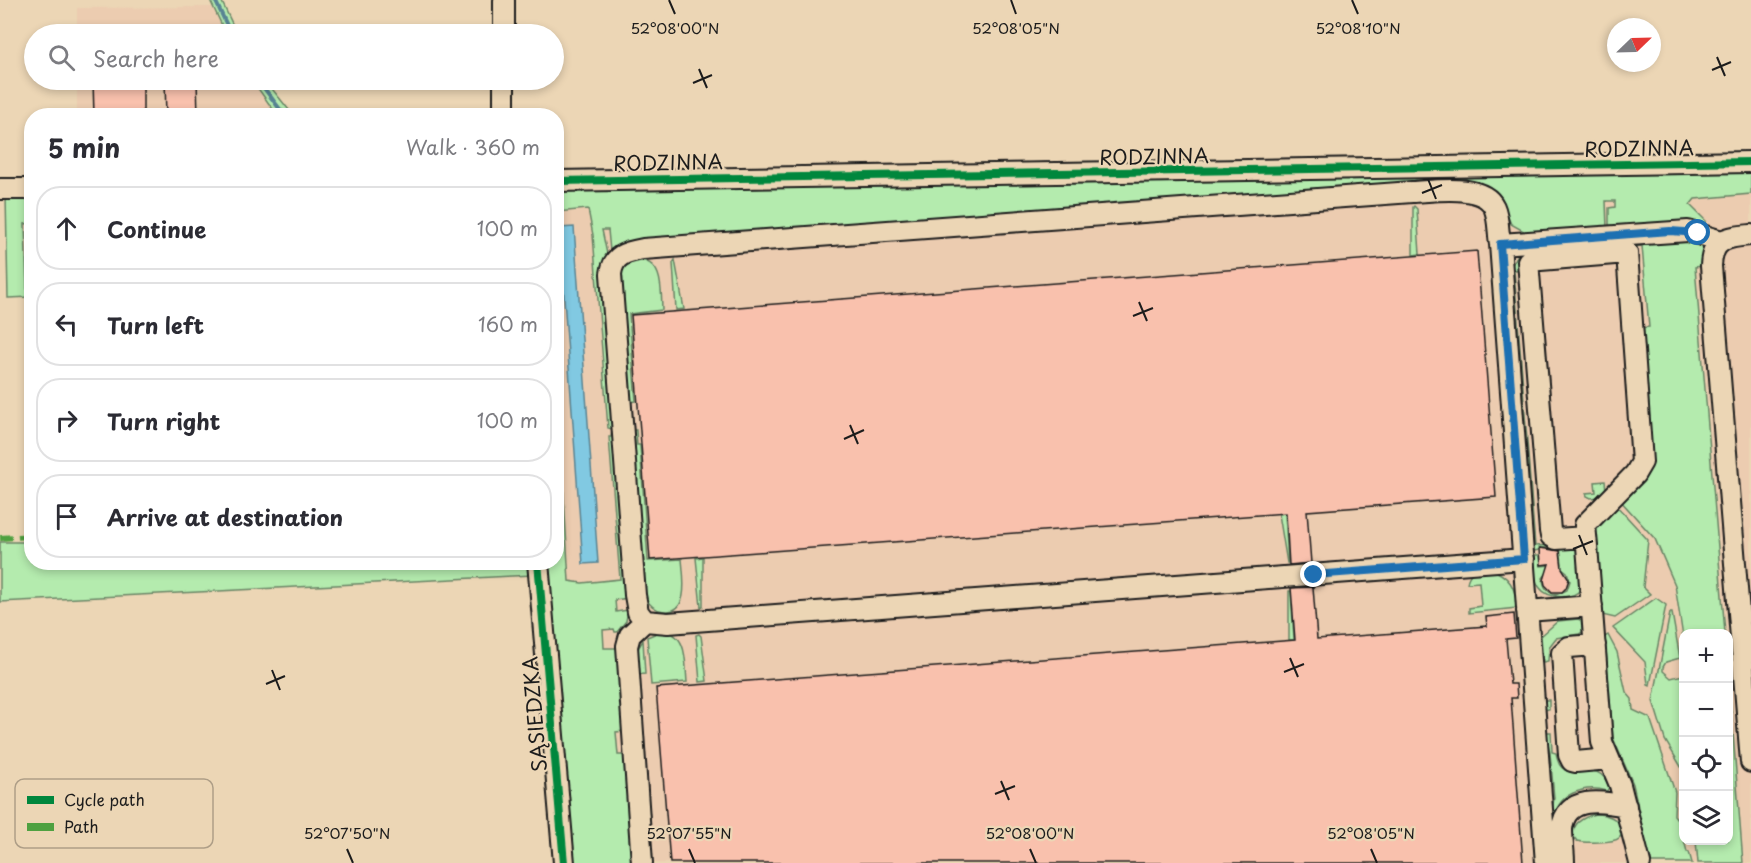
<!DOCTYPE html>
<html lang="en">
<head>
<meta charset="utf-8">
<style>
	body { margin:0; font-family:"Playpen Sans",sans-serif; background:#f2f2f3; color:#2b2b33 }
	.controls { position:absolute; right:18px; bottom:18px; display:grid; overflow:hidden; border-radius:12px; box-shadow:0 3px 9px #0003 }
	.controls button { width:54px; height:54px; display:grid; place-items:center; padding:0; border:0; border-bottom:2px solid #e1e1e2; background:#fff; color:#2b2b33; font:30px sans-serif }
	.compass { position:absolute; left:1607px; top:18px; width:54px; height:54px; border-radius:50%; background:#fff; box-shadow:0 3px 9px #0003; rotate:67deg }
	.stop { position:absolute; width:18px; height:18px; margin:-14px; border:4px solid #1f6fb2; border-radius:50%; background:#fff }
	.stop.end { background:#1f6fb2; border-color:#fff; box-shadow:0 2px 6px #0008 }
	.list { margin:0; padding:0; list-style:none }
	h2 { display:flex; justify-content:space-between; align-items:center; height:78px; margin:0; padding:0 24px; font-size:26px }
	h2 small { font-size:20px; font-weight:400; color:#7c7c81 }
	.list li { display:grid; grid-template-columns:39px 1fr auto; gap:18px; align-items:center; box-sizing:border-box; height:84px; margin:0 12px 12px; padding:0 12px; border:2px solid #e1e1e2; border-radius:24px }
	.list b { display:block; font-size:22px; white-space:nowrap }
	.list em { font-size:20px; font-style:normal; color:#7c7c81 }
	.icon { flex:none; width:33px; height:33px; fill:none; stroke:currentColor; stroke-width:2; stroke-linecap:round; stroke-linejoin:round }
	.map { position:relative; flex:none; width:1751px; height:863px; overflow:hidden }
	.search { position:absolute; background:#fff; box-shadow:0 3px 9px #0003; left:24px; top:24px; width:540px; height:66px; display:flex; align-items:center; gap:15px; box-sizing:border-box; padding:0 21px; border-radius:33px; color:#7c7c81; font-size:22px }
	.panel { position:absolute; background:#fff; box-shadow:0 3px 9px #0003; left:24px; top:108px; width:540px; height:462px; border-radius:24px }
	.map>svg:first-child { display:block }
</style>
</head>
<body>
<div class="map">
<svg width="1751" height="863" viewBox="0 0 1751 863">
	<rect width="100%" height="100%" fill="#ecd6b5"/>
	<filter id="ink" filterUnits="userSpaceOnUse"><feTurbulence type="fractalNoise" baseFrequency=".0167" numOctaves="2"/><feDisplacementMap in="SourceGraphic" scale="12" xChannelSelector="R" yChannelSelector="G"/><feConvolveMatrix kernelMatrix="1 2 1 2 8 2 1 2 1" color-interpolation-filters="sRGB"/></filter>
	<g filter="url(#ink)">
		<path fill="#ecccb0" d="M213 7 226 34H77V8Z
			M77 80H252L277 115H77Z
			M1751 178V863H1732L1728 821V634L1714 633 1686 258 1689 179Z
			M1669 180 1684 634V840L1719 841 1720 863H581L557 435 558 198Z
			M6 203H31V297L8 298Z"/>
		<path fill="#b4ebae" stroke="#688465" stroke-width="1.5" fill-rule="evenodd" d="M210 0H221L237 34H226Z
			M252 80H265L293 115H277Z
			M1751 167V194L1695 199 1690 205 1706 221 1702 226 1609 229V208L1615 207V201H1606L1607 229 1527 233 1511 224 1499 197 1492 190 1483 186 627 243 620 245 610 251 608 230H602L607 254 603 269 628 598 615 600 616 612 628 610 626 621 617 632H615L614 629 603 630 604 648H616V645L618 644 625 731 616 732 618 755H626L634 863H571L546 563 556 562 557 383 569 581 582 583 620 579 609 437H611L612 429 608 428 593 235 588 209 557 212 558 206 557 186Z
			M31 195V223L25 224 27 289 31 290V297L8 298 6 196Z
			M1414 206 1417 209 1420 254 1413 255V207Z
			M1685 238 1703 245 1706 251 1703 266 1695 267 1725 633 1684 634 1683 637 1675 585 1655 539 1619 499 1649 467 1639 328 1649 327 1642 246 1523 255 1524 269 1514 270 1535 546 1569 544 1579 547 1581 589C1573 600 1548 599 1540 588 1533 580 1535 565 1535 555H1540L1541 566 1562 564 1560 547 1539 548V550L1534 551 1524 423 1521 422 1510 268 1517 256 1522 252ZM1562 568 1567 572 1570 581 1567 590 1556 595C1547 592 1543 587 1543 578L1550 569Z
			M637 260C664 260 661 291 662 310L629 314 636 401 628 402 620 272 624 267Z
			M675 260 684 309 676 310 673 263Z
			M631 430H636L637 445H640L648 561 682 559C683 574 691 614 664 611 654 610 649 605 645 597Z
			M1605 481 1606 491 1600 497 1591 498 1587 496 1586 493 1596 492 1595 482Z
			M1615 504 1648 540 1643 587 1650 594 1615 618 1602 615 1594 532 1597 524Z
			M1285 513 1288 563H1287L1279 514Z
			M0 542H31L32 562H532L533 575 0 602Z
			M703 557V606L701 607 696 558Z
			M1489 569C1510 575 1516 588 1517 608L1469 613V608L1481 606 1479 582 1467 583C1469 570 1478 571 1489 569Z
			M1289 591H1291L1294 640H1289Z
			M1656 598 1666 605 1650 685 1648 684 1645 662 1613 628Z
			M1670 613H1672L1680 658 1666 662 1663 667V671L1671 678 1683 675V770L1665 740 1653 701Z
			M1578 619 1584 622 1585 631 1579 634 1556 638 1549 647 1548 661 1543 662 1541 636 1558 621Z
			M662 631C688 633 685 661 687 682L651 685 647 637Z
			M699 634 701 636 707 681 700 682 696 635Z
			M1608 635 1617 652 1626 692 1632 699 1633 710 1650 718 1675 792 1674 815 1683 827 1684 840 1687 852H1689L1692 863H1650L1633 784 1613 738 1605 637Z
			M643 640 645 674 635 675 636 652Z
			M1728 660H1735L1737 680 1729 681 1743 863H1698L1696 841 1728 840Z
			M1542 682 1544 700H1549V709L1544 710 1546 732H1551L1552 752 1556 753C1561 792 1597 751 1609 787L1607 791C1584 784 1556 794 1554 821 1553 834 1556 849 1557 863L1551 818 1554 798 1550 753 1546 733Z
			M1595 814C1606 814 1620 818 1622 830 1622 833 1623 835 1619 838 1614 843 1584 843 1577 841L1573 836C1572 823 1584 817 1595 814Z"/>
		<path fill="#81c9e2" stroke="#598493" stroke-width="1.5" d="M574 227 598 563 583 564 559 228Z"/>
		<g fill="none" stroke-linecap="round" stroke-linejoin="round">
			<path stroke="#598493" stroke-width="4" d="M215 0 231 34
				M258 80 285 116
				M612 170 689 169"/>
		</g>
		<path fill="#f9c1ad" stroke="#1c1c1c" stroke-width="1.5" d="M93 80H143V116H94Z
			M165 80H197L198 116H166Z
			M1477 251 1496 497 1307 511 1311 563 1289 565 1286 513 650 560 631 315Z
			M1540 548 1560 551 1562 568 1569 579 1566 588 1562 592H1552L1545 585 1544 580 1549 564 1541 565Z
			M1313 587 1317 639 1487 626 1486 617 1514 614 1516 638 1506 639 1510 684H1516L1517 698H1511L1523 863H670L656 688 1295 640 1291 588Z"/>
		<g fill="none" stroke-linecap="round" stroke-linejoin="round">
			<g stroke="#1c1c1c" stroke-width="24">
				<path id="minor" d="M504 0V34
					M504 116V80
					M556 181 1751 162
					M0 189H32
					M1751 235C1728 237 1712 238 1711 266L1751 762
					M1500 244 1688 231 1722 241
					M1586 537 1556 539 1551 536 1550 531 1528 261 1627 253 1642 462 1635 474 1585 525 1587 546 1602 742 1620 785 1640 863
					M1524 559 668 623 645 621 638 612 635 595 611 274C613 255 626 252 643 249L1412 192C1435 191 1483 183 1494 207 1499 218 1498 233 1500 244 1516 450 1530 657 1546 863
					M538 562 564 863
					M1527 611 1592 606
					M1595 645 1569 647 1562 653 1569 755 1572 761 1576 762 1609 759
					M642 863 627 646 630 635 645 621
					M1564 863C1564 852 1562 840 1562 829 1565 795 1603 801 1626 806"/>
			</g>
			<use href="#minor" stroke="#ecd6b5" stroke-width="20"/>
			<path stroke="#4fa141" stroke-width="6" stroke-dasharray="12 6" stroke-linecap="butt" d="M0 538 32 536"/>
			<g stroke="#ecd6b5" stroke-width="11">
				<path id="cycleway" d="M556 181 1751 162
					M538 562 564 863"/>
			</g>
			<use href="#cycleway" stroke="#00873e" stroke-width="8"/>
		</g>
	</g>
	<g fill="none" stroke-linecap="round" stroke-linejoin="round" filter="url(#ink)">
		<path stroke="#1f6fb2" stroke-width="8" d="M1314 575 1524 559 1500 244 1670 231 1698 233"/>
	</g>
	<path fill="none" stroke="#1c1c1c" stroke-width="2" d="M669 0 675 14M1011 0 1016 14M1352 0 1358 14M1717 57 1725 76M699 69 707 88M1712 70 1731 62M693 83 712 75M1428 179 1436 199M1422 193 1442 185M1139 302 1147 321M1133 316 1153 308M850 425 858 444M844 439 864 430M1579 535 1587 555M1573 549 1593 541M1290 658 1298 677M272 670 280 690M1284 672 1304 664M266 684 285 676M1001 781 1009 800M995 794 1015 786M347 849 353 863M689 849 695 863M1030 849 1036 863M1371 849 1377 863"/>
	<g text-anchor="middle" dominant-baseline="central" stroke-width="4.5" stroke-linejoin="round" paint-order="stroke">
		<g font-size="20" fill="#1c1c1c" stroke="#ecd6b5">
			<text transform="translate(1639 148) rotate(-1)">RODZINNA</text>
			<text transform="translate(1154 156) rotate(-1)">RODZINNA</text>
			<text transform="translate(668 162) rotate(-1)">RODZINNA</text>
			<text transform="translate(534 714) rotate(-95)">SĄSIEDZKA</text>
		</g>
	</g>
	<rect x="15" y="779" width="198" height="69" rx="9" fill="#ecd6b5" stroke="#ae9e87" stroke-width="1.5"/>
	<rect x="27" y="796" width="27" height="8" fill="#00873e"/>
	<rect x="27" y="823" width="27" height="8" fill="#4fa141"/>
	<g font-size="16" fill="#1c1c1c">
		<text x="64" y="806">Cycle path</text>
		<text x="64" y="833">Path</text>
	</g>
	<g font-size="15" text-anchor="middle" fill="#1c1c1c" stroke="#ecd6b5" stroke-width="4.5" stroke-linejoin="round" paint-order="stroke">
		<text x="675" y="34">52°08'00"N</text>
		<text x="1016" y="34">52°08'05"N</text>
		<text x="1358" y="34">52°08'10"N</text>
		<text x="347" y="839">52°07'50"N</text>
		<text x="689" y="839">52°07'55"N</text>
		<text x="1030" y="839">52°08'00"N</text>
		<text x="1371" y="839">52°08'05"N</text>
	</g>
</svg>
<div class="controls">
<button>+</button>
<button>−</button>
<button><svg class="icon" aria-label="locate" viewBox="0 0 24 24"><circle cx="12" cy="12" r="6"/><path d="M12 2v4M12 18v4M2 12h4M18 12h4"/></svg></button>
<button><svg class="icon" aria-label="layers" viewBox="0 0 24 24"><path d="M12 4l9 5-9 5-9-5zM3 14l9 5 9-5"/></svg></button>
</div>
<svg class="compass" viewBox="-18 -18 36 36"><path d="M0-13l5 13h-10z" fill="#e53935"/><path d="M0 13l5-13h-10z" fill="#7c7c81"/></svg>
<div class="stop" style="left:1698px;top:233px"></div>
<div class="stop end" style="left:1314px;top:575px"></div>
<div class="search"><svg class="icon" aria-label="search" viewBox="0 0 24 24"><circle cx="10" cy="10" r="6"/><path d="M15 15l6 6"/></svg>Search here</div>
<section class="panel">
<h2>5 min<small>Walk · 360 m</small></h2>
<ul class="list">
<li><svg class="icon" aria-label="ahead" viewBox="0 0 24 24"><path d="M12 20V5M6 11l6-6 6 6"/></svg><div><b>Continue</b></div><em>100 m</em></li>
<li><svg class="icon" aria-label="left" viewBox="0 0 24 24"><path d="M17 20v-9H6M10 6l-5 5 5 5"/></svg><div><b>Turn left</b></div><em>160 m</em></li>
<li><svg class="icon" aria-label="right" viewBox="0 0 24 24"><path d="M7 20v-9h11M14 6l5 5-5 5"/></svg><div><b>Turn right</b></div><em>100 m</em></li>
<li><svg class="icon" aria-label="arrive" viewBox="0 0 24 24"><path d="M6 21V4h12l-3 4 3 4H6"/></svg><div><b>Arrive at destination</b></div></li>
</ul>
</section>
</div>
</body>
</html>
